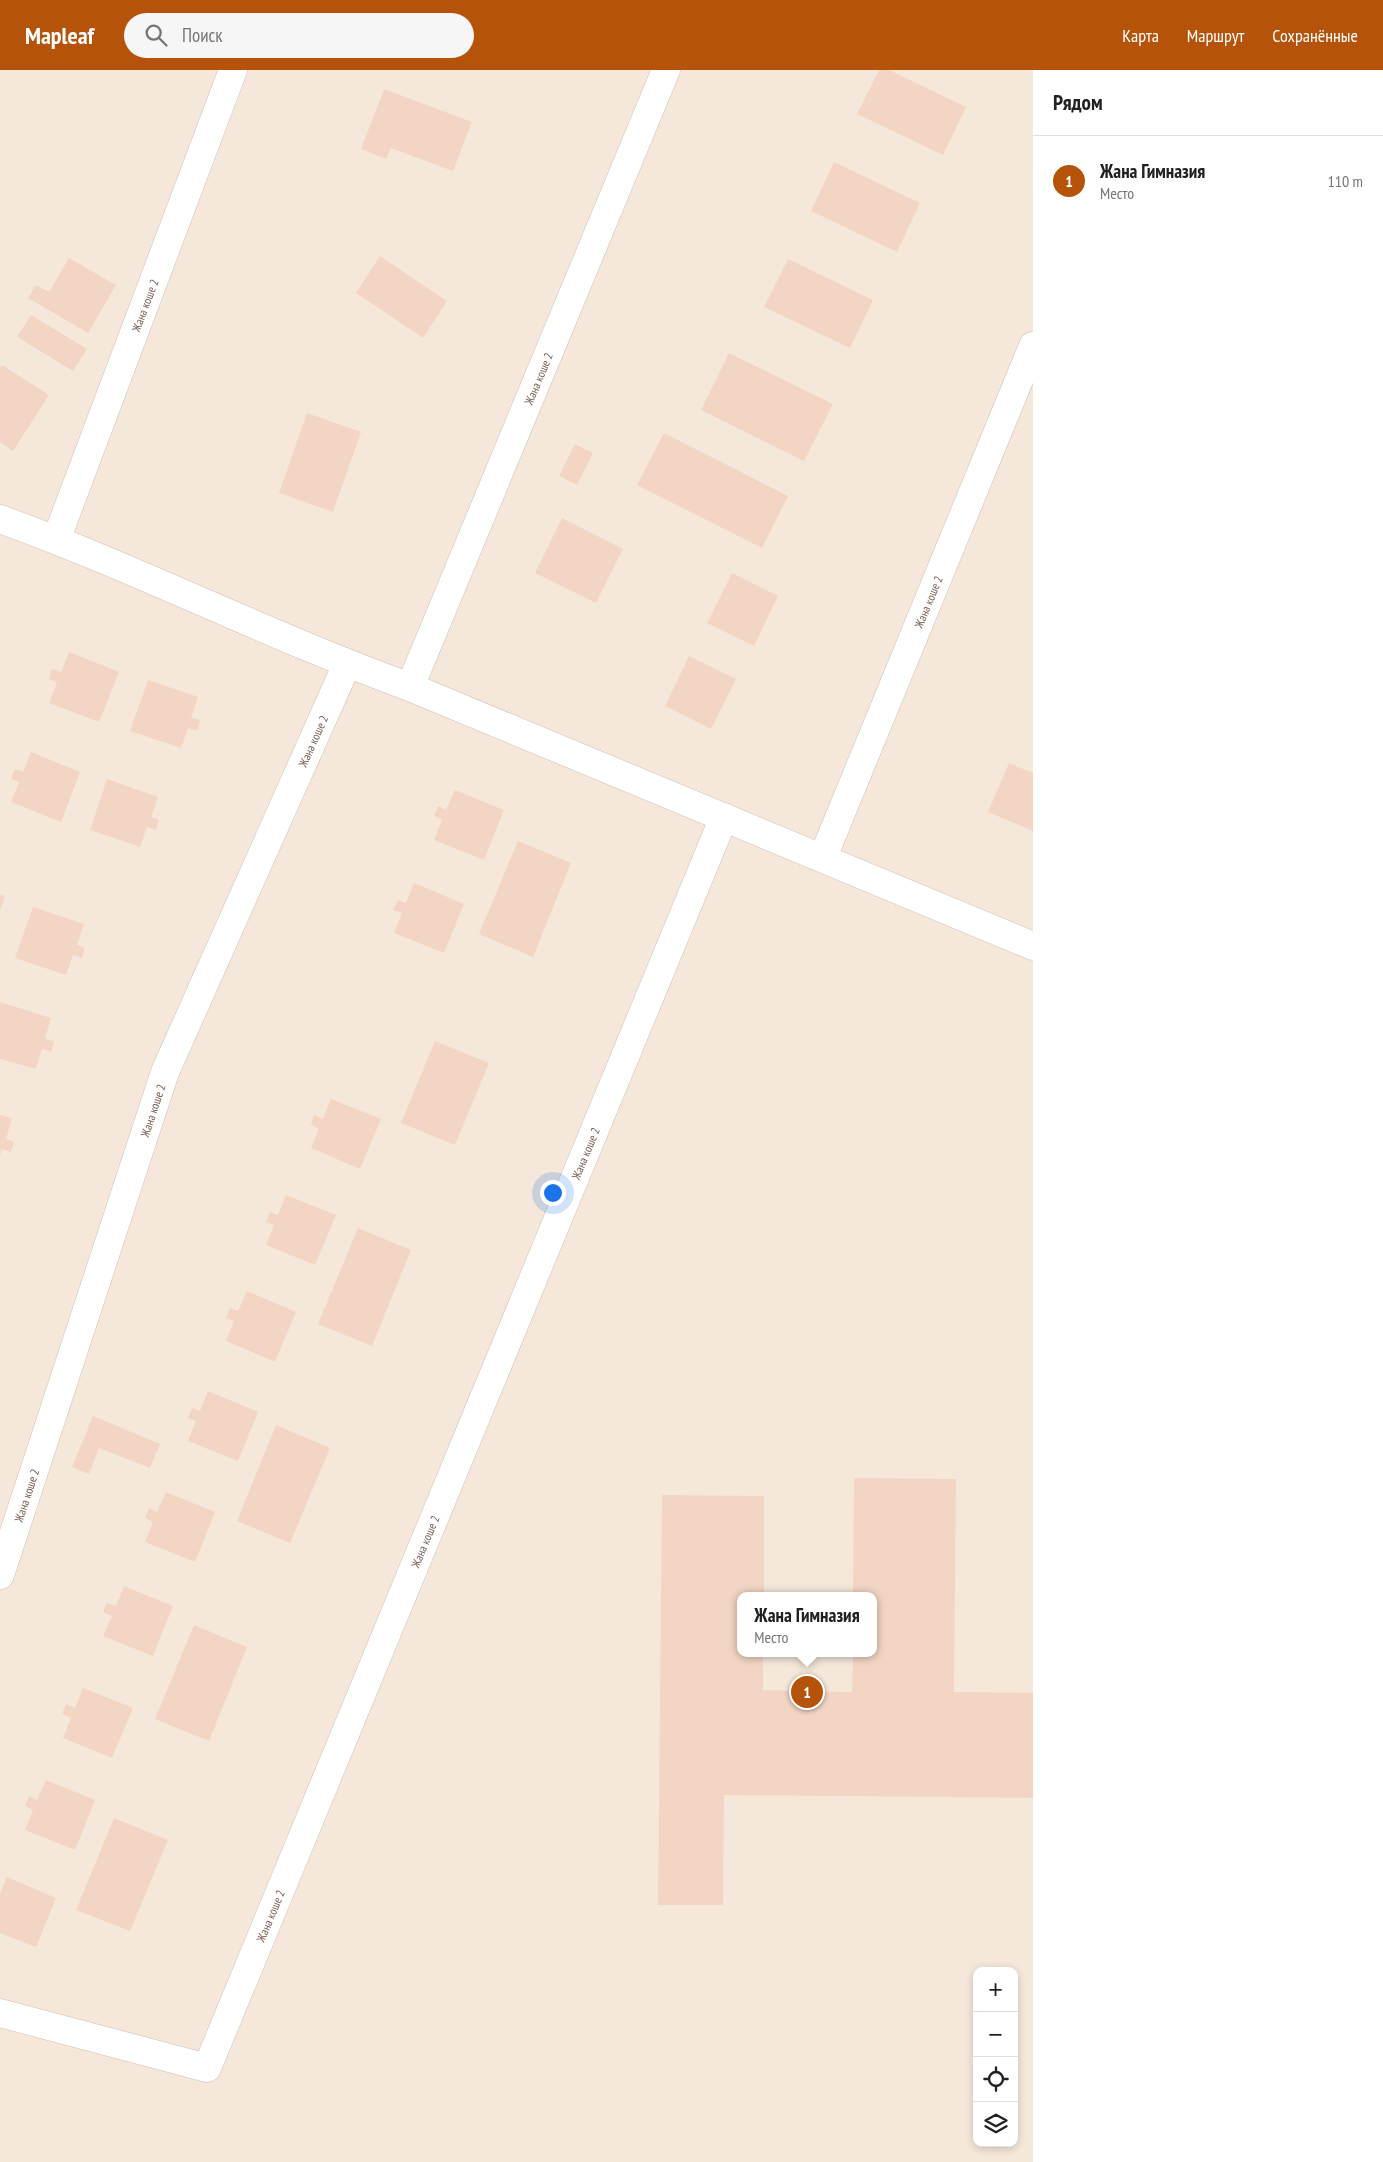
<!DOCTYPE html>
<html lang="ru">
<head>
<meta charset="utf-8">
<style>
	body { margin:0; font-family:"PT Sans Narrow",sans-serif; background:#f6f6f6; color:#202124 }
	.controls { position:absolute; right:15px; bottom:15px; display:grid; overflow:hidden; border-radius:10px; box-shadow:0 2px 8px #0003 }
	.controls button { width:45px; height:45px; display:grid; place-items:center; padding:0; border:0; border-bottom:1px solid #e0e0e0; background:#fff; color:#202124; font:25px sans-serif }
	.you { position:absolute; left:552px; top:1122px; width:18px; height:18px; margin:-12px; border:4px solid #fff; border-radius:50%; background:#1a73e8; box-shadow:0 0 0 8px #1a73e833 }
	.badge { display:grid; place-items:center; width:32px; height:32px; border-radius:50%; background:#b45309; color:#fff; font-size:16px; font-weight:700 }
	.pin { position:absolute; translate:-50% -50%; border:2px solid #fff; box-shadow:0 1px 5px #0006 }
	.popup { position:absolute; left:737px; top:1522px; width:140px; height:65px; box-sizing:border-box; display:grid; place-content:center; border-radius:10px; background:#fff; filter:drop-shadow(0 1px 4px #0005); font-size:16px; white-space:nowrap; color:#757577 }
	.popup b { font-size:19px; color:#202124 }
	.popup::after { content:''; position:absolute; left:50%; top:100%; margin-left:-10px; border:10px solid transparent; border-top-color:#fff }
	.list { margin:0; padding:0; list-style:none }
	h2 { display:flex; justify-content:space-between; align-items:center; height:65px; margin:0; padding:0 20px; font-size:21px }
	h2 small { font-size:16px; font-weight:400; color:#757577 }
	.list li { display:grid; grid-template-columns:32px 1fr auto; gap:15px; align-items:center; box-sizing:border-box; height:90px; padding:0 20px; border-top:1px solid #e0e0e0 }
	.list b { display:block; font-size:19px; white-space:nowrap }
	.list p { margin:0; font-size:16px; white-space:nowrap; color:#757577 }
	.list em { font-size:16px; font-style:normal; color:#757577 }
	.icon { flex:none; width:28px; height:28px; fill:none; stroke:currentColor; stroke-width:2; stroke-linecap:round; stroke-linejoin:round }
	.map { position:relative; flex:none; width:1033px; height:2092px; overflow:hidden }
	header { display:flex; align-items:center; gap:30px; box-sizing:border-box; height:70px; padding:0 25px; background:#b45309; color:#fff }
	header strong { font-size:24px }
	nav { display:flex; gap:28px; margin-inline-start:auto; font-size:18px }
	.search { width:350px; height:45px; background:#f6f6f6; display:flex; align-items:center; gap:12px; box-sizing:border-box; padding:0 18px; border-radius:28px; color:#757577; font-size:19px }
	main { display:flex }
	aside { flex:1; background:#fff }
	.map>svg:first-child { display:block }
</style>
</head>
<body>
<header>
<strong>Mapleaf</strong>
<div class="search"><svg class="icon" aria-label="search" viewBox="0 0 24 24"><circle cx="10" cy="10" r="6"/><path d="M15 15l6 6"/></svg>Поиск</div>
<nav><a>Карта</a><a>Маршрут</a><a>Сохранённые</a></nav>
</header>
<main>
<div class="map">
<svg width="1033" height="2092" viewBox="0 0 1033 2092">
	<rect width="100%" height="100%" fill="#fdf6ec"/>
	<path fill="#f5e8da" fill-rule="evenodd" d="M0 0H1033V2092H0ZM741 1526H873V1583H741ZM977 1901H1014V2073H977Z"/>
	<path fill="#f3d5c3" d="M879 0H889L966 37 943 85 857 44Z
		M384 19 472 52 453 101 391 78 386 89 361 79Z
		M834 92 920 133 897 182 811 141Z
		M380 186 447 231 423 268 356 223Z
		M69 188 116 215 88 263 28 228 36 215 49 222Z
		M788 189 873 230 850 278 764 237Z
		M31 245 87 279 73 301 17 267Z
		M729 283 833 334 804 391 701 340Z
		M2 295 49 325 13 381 0 372V298Z
		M307 343 361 362 333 442 279 423Z
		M664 363 788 426 762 478 637 415Z
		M575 374 593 383 577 415 559 406Z
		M562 448 623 479 596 533 535 503Z
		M732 503 778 526 754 576 707 553Z
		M69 582 119 602 99 652 49 633 57 613 49 609 52 599 61 602Z
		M689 586 736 609 711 659 665 636Z
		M148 610 198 627 191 648 200 650 197 661 188 658 181 678 130 661Z
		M31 682 80 702 61 752 11 732 19 712 11 709 15 699 23 702Z
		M1009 693 1033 703V761L988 742Z
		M107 709 158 727 151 747 159 750 156 760 147 757 140 777 90 760Z
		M455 720 504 740 484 790 434 770 442 750 434 746 438 736 446 740Z
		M518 771 571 793 533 887 479 864Z
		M414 813 464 834 444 883 394 863 402 843 393 840 398 830 406 833Z
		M0 825 5 826 0 840Z
		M33 837 84 854 77 875 85 878 82 888 73 885 66 905 15 888Z
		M0 932 51 948 45 969 54 971 51 982 42 979 36 999 0 989Z
		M435 971 489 993 455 1075 401 1053Z
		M331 1029 381 1049 360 1099 311 1078 319 1059 311 1055 314 1045 323 1049Z
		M0 1045 12 1048 6 1069 14 1072 11 1082 2 1079 0 1085Z
		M286 1125 336 1145 315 1195 266 1175 274 1155 266 1152 270 1142 278 1145Z
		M358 1158 411 1180 372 1276 318 1254Z
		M247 1221 296 1242 275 1292 226 1271 234 1251 226 1248 230 1238 238 1241Z
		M208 1321 258 1342 238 1391 188 1371 196 1351 188 1348 192 1338 200 1341Z
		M93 1346 160 1374 150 1398 99 1378 89 1404 72 1397Z
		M276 1355 330 1378 290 1473 237 1451Z
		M854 1408 956 1409 954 1622 1033 1623V1728L724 1725 723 1835H658L662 1425 764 1426V1526H741V1583H763V1620L852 1622 853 1583H873V1526H853Z
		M166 1422 215 1442 195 1492 145 1472 153 1452 145 1448 149 1438 157 1442Z
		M124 1516 173 1536 153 1586 103 1566 112 1546 103 1542 107 1533 116 1536Z
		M194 1555 247 1577 209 1671 155 1649Z
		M83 1618 133 1638 112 1688 63 1668 71 1648 62 1644 66 1634 75 1638Z
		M46 1710 95 1730 75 1780 25 1760 33 1740 25 1736 29 1726 37 1730Z
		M114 1748 168 1770 130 1861 76 1840Z
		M7 1807 56 1828 36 1877 0 1863V1824Z"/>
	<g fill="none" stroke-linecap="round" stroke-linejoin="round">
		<g stroke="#d1beb0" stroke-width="29">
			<g id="minor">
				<path d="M0 449C139 499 271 567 410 617L1033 876"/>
				<path id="s1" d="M56 470 233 0"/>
				<path id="s2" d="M410 617 666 0"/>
				<path id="s3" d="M823 787 1033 276"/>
				<path id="s4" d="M0 1505 165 1002 347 594"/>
				<path id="s5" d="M0 1943 207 1998 724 747"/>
			</g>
		</g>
		<use href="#minor" stroke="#fff" stroke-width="28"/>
	</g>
	<g text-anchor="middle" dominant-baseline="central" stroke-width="4" stroke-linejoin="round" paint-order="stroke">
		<g font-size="12" fill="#7a5c4d" stroke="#fffaf3">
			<text stroke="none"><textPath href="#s1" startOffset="251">Жана коше 2</textPath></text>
			<text stroke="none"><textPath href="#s2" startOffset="334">Жана коше 2</textPath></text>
			<text stroke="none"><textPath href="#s3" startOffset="276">Жана коше 2</textPath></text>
			<text stroke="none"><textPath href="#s4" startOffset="892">Жана коше 2</textPath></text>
			<text stroke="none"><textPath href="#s4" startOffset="489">Жана коше 2</textPath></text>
			<text stroke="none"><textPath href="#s5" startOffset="1204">Жана коше 2</textPath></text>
			<text stroke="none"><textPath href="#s4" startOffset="84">Жана коше 2</textPath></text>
			<text stroke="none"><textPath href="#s5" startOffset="784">Жана коше 2</textPath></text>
			<text stroke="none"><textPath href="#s5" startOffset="379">Жана коше 2</textPath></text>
		</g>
	</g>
</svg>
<div class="controls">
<button>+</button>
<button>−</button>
<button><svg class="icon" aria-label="locate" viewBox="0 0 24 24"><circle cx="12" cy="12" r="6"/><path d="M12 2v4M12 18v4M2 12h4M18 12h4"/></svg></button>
<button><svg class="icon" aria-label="layers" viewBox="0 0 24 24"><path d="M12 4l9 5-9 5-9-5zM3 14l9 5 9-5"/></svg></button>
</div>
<div class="you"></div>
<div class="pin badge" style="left:807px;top:1622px">1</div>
<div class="popup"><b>Жана Гимназия</b>Место</div>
</div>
<aside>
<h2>Рядом<small></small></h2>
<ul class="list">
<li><span class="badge">1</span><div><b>Жана Гимназия</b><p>Место</p></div><em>110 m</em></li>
</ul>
</aside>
</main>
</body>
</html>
